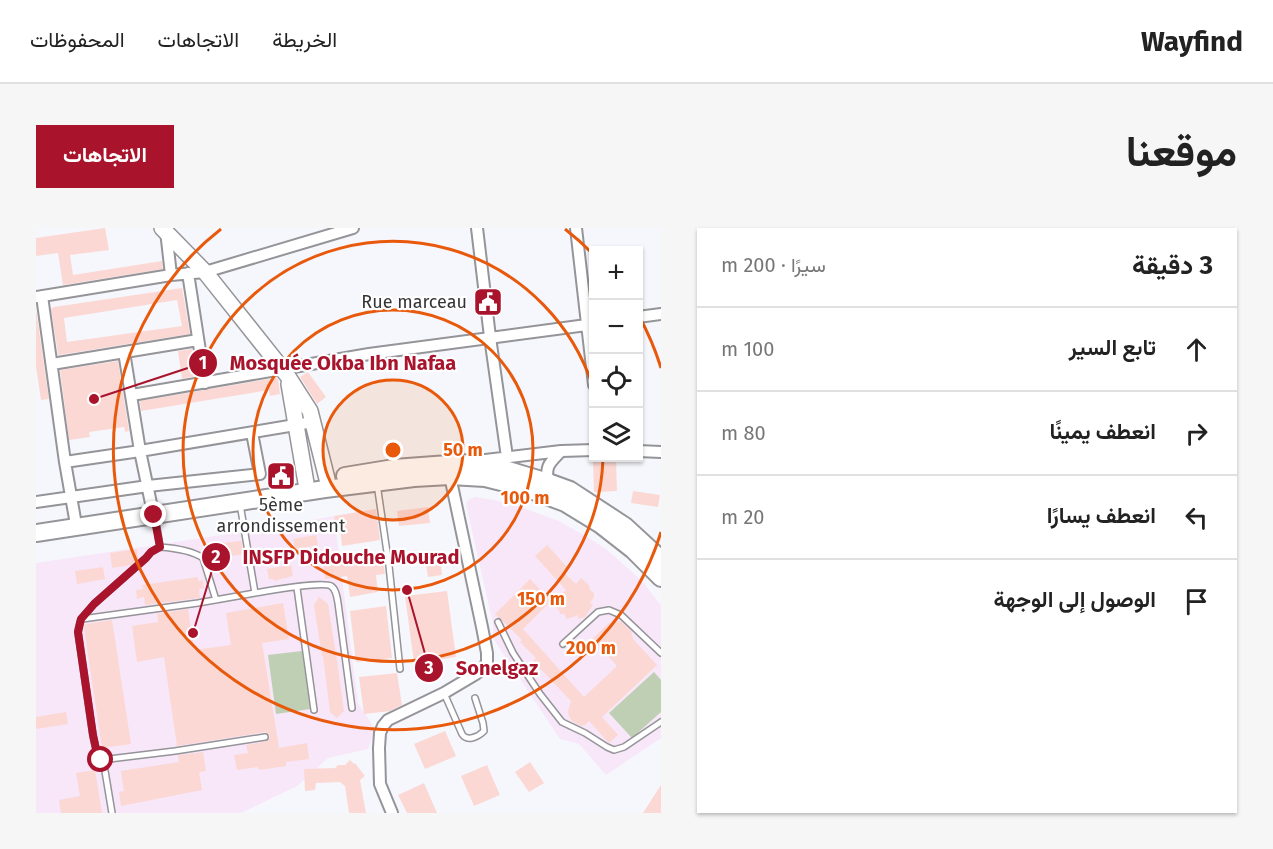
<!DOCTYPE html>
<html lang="ar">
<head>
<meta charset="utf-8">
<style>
	body { margin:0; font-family:"Fira Sans",Vazirmatn,sans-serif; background:#f6f6f6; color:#222; direction:rtl }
	.controls { position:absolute; right:18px; top:18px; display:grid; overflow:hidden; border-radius:0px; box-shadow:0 2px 4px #0004 }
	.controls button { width:54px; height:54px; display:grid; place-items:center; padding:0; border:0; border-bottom:2px solid #e0e0e0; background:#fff; color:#222; font:30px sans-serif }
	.stop { position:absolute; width:18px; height:18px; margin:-14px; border:4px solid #a9132c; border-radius:50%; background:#fff }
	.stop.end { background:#a9132c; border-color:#fff; box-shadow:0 2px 6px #0008 }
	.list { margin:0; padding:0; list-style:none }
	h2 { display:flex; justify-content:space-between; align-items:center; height:78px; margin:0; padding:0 24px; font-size:26px }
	h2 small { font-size:20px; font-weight:400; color:#767676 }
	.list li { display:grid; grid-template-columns:39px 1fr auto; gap:18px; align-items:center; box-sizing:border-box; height:84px; padding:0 24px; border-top:2px solid #e0e0e0 }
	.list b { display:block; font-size:22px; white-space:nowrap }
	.list em { font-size:20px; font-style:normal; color:#767676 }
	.icon { flex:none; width:33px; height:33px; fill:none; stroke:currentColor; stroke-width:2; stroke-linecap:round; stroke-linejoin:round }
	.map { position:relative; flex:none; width:625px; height:585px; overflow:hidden; direction:ltr; border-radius:0px }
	header { display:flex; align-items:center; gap:36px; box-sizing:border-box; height:84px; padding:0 30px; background:#fff; border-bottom:2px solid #e0e0e0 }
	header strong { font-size:28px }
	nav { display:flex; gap:33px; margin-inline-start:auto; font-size:21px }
	.intro { display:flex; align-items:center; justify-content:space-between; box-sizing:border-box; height:144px; padding:0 36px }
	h1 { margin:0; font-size:42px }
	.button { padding:15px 27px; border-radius:0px; background:#a9132c; color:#fff; font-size:21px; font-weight:700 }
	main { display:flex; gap:36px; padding:0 36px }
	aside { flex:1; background:#fff; border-radius:0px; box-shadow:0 2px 4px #0004 }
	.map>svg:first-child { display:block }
</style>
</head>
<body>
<header>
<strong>Wayfind</strong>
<nav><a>الخريطة</a><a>الاتجاهات</a><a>المحفوظات</a></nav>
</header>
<div class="intro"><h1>موقعنا</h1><a class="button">الاتجاهات</a></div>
<main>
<aside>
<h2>3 دقيقة<small>سيرًا · 200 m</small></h2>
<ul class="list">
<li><svg class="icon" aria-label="ahead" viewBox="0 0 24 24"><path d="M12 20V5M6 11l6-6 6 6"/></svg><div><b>تابع السير</b></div><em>100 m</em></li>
<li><svg class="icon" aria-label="right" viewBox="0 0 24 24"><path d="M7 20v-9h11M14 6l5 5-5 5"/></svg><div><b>انعطف يمينًا</b></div><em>80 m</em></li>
<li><svg class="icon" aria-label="left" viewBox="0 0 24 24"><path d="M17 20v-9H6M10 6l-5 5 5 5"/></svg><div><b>انعطف يسارًا</b></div><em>20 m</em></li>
<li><svg class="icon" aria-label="arrive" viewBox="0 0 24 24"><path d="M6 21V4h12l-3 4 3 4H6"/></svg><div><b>الوصول إلى الوجهة</b></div></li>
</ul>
</aside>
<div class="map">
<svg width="625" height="585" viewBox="0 0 625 585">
	<rect width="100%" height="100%" fill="#f6f7fc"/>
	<path fill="#f7e7f9" d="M439 269 458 272 487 280 523 293 549 308 570 321 605 352 625 377V510L570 547 543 516 524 511 458 412 457 396 430 276 432 272Z
		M298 288 322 475 339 501 332 521 292 530 261 558 205 585H0V335L219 302Z"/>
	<path fill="#becfb3" d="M266 423 274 481 240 486 232 427Z
		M618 444 625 452V484L596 510 573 485Z"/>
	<path fill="#fbd8d4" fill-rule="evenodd" d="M69 0 73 22 34 27 37 47 126 33 127 41 27 57 22 25 0 28V10Z
		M146 60 154 106 23 127 22 126 15 81 18 79ZM141 72 146 98 31 114 28 90Z
		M0 82 13 171 5 172 0 139Z
		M156 121 160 148 146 151 142 123Z
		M82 133 93 203 89 204 88 199 53 204 54 209 33 212 24 142Z
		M272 144 290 169 281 176 264 149Z
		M239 150 242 151 244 166 234 168 233 162 105 183 104 173Z
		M580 232 581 263 558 264 557 233Z
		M597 263 624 267 622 279 595 275Z
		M392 279 394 295 363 298 361 283Z
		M340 281 344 312 306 318 304 298 299 299 298 288Z
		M280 307 282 317 259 321 257 311Z
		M205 313 208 326 189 329 186 315Z
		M511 317 533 341 528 345 540 356 545 350 553 357 554 362 558 365V369L554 375 557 377 549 389 542 391V387L531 391 528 386H524L523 382 516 375 530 362 499 328Z
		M101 321 102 330 95 337 76 340 74 325Z
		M346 326 349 346 340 347 342 364 314 369 311 348 289 351 287 333Z
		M404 328 406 347 392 349 389 330Z
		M255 337 257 348 238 353V351H233L231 341Z
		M67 339 69 351 41 356 39 343Z
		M162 349V353L167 352 168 360 163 361 164 370 109 377 108 369 101 371 100 362 107 361 106 357Z
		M494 351 515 373 487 401 548 469 581 438 556 411 573 395 585 393 595 403 597 411 621 437 566 489 582 507 573 515 553 493 549 497 545 498 536 493 533 488 532 483 535 473 497 433 500 430 484 414 486 412 459 386Z
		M411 363 420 429 378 435 369 368Z
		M283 369 292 376 301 433 308 483 301 490 294 484 287 428H286L278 377Z
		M247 375 253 411 226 415 243 520 271 515 273 531 250 534V538L223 542 222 539 201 542 198 527 212 525 210 517 232 513 234 508 229 504 141 518 128 429 101 434 96 398 122 394 121 386 152 381 158 422 195 417 190 385Z
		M350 378 356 430 320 434 314 383Z
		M76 392 95 516 66 520 48 400 49 396Z
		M361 445 366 477 354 483 328 486 323 449Z
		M30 484 32 496 0 501V489Z
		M409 503 420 528 389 541 378 516Z
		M167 524 170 543 163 544 166 562 85 578 83 564 88 563 85 543 143 534 142 527Z
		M314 532 318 536 319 535 329 548 324 552 330 585H313L309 558 304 554 280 555 279 562 269 563 268 541 299 540 302 537H309Z
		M494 534 508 555 493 564 479 544Z
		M451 537 464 567 438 578 425 548Z
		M59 542 66 585H25L23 572 44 568 40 545Z
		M388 555 401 585H371L362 567Z
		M625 557V585H607Z"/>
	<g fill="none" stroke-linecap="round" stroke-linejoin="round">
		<g stroke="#949499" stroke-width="8">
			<path id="lane" d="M341 256 353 338 364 441
				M204 276 219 365C232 363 286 353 295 358 300 361 301 369 302 375L316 480
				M124 319C138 320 155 322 167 330L180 372
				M261 360 278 482
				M46 391 162 375 219 365
				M462 394 477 425 504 466 526 494 549 505 571 519 578 522 588 519 625 494
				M527 416 562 384 573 382 585 387 625 425
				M408 465 426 506C431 514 442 509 448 503L447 495 439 470
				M65 532 139 523 229 509
				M76 585 69 543 60 521 57 508 42 404 43 398 45 391 58 376 110 330 115 324 124 319 119 288"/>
		</g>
		<g stroke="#949499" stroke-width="14">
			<path id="street" d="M441 0 454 109 471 229
				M540 0 558 157
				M130 3 135 47
				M152 45 169 155
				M6 68 29 234 39 291
				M0 69 135 47 169 44 317 0
				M602 89 625 86
				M88 124 104 223 116 280
				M16 136 162 112
				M96 167 333 126 558 96
				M602 223 625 224
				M441 233 525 223 558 222
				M29 234 104 223 277 194
				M512 254C509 237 514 235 525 223
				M0 274 112 258 224 246 216 205
				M356 585 344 556 343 520 344 505 347 498 352 492 408 465 440 446 448 440 451 434V425L446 399 414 248"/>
		</g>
		<g stroke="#949499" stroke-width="18">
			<path id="secondary" d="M126 0 169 44 251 147 274 183 291 251
				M253 156 270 255"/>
		</g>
		<g stroke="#949499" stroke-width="20">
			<path id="primary" d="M309 248 358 240 426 235 472 242 512 254 534 262 589 298 625 331
				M0 305 289 261 378 250 414 248 449 250 489 260 529 275 565 297 597 322 625 350"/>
		</g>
		<use href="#lane" stroke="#fff" stroke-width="5"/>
		<use href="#street" stroke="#fff" stroke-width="10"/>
		<use href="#secondary" stroke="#fff" stroke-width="15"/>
		<use href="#primary" stroke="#fff" stroke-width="16"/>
	</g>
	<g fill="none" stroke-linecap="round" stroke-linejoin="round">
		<path stroke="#a9132c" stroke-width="8" d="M65 532 60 521 57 507 42 404 45 391 58 376 110 330 115 324 124 319 118 287"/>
	</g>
	<circle cx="357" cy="222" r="70" fill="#e8590c" fill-opacity=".12"/>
	<g fill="none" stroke="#e8590c" stroke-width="3">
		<circle cx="357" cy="222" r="70"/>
		<circle cx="357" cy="222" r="140"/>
		<path d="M567 231A210 210 0 1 1 557 159"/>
		<path d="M625 304A280 280 0 1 1 185 1M529 1A280 280 0 0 1 557 26M603 88A280 280 0 0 1 625 140"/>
	</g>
	<defs>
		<g id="civic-square" transform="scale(1.5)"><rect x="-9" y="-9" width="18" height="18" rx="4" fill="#a9132c" stroke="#fff"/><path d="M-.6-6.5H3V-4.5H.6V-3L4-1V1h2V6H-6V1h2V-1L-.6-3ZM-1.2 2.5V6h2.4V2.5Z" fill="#fff"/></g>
	</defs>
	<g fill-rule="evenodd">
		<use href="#civic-square" x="452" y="74"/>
		<use href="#civic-square" x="245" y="248"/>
	</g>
	<g text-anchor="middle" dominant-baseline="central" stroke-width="4.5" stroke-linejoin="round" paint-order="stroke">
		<g font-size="18" fill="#353537" stroke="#fff" text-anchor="end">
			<text x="431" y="74">Rue marceau</text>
			<text x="245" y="277" text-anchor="middle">5ème<tspan x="245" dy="21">arrondissement</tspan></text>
		</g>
	</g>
	<circle cx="357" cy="222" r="9" fill="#e8590c" stroke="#fff" stroke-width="3"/>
	<g font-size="18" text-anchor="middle" font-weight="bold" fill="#e8590c" stroke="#fff" stroke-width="4.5" stroke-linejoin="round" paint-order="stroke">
		<text x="427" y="228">50 m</text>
		<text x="489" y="276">100 m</text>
		<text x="505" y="377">150 m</text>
		<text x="555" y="426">200 m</text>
	</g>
	<path fill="none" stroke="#a9132c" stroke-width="2" d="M58 171L167 135M157 405L180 329M371 362L393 440"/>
	<g fill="#a9132c" stroke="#fff" stroke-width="2">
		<circle cx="58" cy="171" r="6"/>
		<circle cx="157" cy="405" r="6"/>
		<circle cx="371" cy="362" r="6"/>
		<circle cx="167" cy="135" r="15"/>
		<circle cx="180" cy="329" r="15"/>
		<circle cx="393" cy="440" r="15"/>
	</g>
	<g font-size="18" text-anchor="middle" font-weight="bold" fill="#fff">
		<text x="167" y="141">1</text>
		<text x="180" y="335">2</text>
		<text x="393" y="446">3</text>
	</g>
	<g font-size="20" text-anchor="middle" font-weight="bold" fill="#a9132c" stroke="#fff" stroke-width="4.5" stroke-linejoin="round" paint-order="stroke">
		<text x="307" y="142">Mosquée Okba Ibn Nafaa</text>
		<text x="315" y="336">INSFP Didouche Mourad</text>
		<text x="461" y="447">Sonelgaz</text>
	</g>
</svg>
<div class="controls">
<button>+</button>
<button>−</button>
<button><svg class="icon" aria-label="locate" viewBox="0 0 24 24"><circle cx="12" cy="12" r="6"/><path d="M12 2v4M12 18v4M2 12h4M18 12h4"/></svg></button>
<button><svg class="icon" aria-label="layers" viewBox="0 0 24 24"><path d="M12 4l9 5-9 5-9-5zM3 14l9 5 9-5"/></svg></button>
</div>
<div class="stop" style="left:65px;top:532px"></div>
<div class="stop end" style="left:118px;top:287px"></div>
</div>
</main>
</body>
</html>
